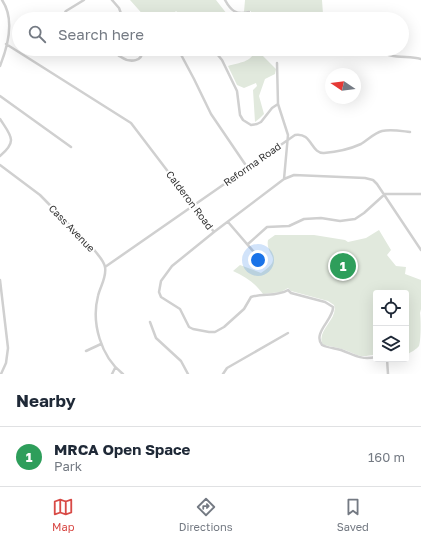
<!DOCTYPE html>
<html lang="en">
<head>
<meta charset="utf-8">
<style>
	body { margin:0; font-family:"Golos Text",sans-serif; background:#f6f6f7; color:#1f2937 }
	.controls { position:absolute; right:12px; bottom:12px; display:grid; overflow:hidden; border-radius:4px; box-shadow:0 4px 16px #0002 }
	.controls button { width:36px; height:36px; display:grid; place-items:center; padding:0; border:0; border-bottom:1px solid #e0e1e3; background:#fff; color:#1f2937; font:20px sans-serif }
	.compass { position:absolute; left:325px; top:68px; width:36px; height:36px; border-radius:50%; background:#fff; box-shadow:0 4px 16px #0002; rotate:283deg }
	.you { position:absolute; left:258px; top:260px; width:14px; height:14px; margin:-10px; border:3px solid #fff; border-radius:50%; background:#1a73e8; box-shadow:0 0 0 6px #1a73e833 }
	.badge { display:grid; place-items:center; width:26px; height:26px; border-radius:50%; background:#d84a46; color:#fff; font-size:13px; font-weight:700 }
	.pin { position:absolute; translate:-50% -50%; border:2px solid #fff; box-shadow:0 1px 4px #0006 }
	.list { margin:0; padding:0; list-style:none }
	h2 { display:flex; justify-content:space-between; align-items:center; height:52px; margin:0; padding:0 16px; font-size:17px }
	h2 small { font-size:13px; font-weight:400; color:#747a83 }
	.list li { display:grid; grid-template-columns:26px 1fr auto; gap:12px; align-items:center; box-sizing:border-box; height:60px; padding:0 16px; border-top:1px solid #e0e1e3 }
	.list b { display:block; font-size:15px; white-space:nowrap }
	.list p { margin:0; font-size:13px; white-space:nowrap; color:#747a83 }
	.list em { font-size:13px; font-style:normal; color:#747a83 }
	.icon { flex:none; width:22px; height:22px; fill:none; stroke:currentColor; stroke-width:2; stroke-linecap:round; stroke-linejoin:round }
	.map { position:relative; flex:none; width:421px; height:374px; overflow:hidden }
	.search { position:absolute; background:#fff; box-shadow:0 4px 16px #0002; left:12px; right:12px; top:12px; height:44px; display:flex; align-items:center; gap:10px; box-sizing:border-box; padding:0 14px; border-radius:22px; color:#747a83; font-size:15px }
	.sheet { height:112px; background:#fff }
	nav { display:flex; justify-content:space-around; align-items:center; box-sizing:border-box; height:56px; border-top:1px solid #e0e1e3; background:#fff; font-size:11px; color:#747a83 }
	nav a { display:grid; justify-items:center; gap:2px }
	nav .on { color:#d84a46 }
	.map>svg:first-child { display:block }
</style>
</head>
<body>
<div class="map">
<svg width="421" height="374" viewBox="0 0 421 374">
	<rect width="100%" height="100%" fill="#fff"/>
	<path fill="#e1e9dd" d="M130 0H216L227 14 230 15 233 13 242 16 251 13V11L244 12 245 0H322L323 14H320V19H178L179 14 176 11 169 19 158 13 153 18H146Z
		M247 49H264L262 55 276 69 275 74 265 79 259 96 264 114 260 118 255 122 253 90 257 86 256 83 244 88 237 85 228 66C240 62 251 63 255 50Z
		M379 230 391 250 387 255 396 266 406 267 405 274 421 280V309L420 313C421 319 421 340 419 346 417 349 411 352 408 354H406V293H376V354C358 359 357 354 342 349 336 347 329 346 323 345 315 331 339 319 334 305L328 301 291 291 288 288 281 292 263 294C255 283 246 277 233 271L240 265 261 273C285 257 265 256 268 240L275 235H314L345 240 348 242 366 238Z"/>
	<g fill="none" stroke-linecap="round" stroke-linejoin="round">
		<path stroke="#d0d0d0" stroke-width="2.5" d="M112 0 119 8 123 19
			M225 0C231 11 236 15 249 12
			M61 19 66 11 84 0
			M6 44 131 123 214 232
			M74 49 79 51 88 49
			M111 49C115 51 117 55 121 57 130 63 144 62 142 49
			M178 49 194 79 211 114 247 167
			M210 49 217 54 222 60 237 91 240 115 243 120 251 125 257 124 261 122 272 108 278 104
			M378 49C390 60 407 55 421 59
			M277 63 278 104 288 135 284 179
			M0 66C8 46 15 19 2 0
			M0 96 71 147
			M0 119C11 136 18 141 0 156
			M0 165 40 195 95 251C99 256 104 261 105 267 107 277 100 287 98 296 91 323 101 357 123 374
			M228 222 259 258
			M248 244 267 227 289 226 304 219 321 218 340 221 355 219 364 213 385 194H421
			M105 267 295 135C312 132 311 154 324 153 336 152 350 149 361 144 368 140 374 133 382 131 391 129 401 131 410 132
			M0 280 8 348 6 363 1 374
			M150 322 156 338 181 361 188 374
			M86 351 101 344
			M376 357C360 360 355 355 341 350 335 348 328 348 322 345 312 333 334 319 333 307L325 302 291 293 288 290C277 297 263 293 251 297L244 309 224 327 215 332H209L193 329 189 327 180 309 161 297 159 292 161 281 172 266 214 232 284 179 294 175 365 178 373 180 377 184 421 250
			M387 359 388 374
			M112 374 115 368
			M223 374 227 368 288 333"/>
	</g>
	<g text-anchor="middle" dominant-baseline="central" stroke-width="4" stroke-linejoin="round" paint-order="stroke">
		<g font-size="10" fill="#333" stroke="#fff">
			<text transform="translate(252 164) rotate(-35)">Reforma Road</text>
			<text transform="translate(190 200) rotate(53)">Calderon Road</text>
			<text transform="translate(72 228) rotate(46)">Cass Avenue</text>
		</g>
	</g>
</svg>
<div class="controls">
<button><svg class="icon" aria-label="locate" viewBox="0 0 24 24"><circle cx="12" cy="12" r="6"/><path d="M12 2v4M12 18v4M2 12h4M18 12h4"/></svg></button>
<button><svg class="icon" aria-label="layers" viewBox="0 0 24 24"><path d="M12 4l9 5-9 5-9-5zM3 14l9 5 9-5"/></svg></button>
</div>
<svg class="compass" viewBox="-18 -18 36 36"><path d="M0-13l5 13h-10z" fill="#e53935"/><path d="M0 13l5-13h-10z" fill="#747a83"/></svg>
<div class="you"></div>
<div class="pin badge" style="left:343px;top:266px;background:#2e9e5b">1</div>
<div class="search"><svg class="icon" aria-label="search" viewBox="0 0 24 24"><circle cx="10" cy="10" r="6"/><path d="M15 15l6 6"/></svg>Search here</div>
</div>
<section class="sheet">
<h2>Nearby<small></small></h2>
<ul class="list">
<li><span class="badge" style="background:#2e9e5b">1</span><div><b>MRCA Open Space</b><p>Park</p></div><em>160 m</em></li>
</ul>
</section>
<nav>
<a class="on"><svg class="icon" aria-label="map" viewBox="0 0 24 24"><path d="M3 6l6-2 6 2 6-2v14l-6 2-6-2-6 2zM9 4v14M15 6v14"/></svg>Map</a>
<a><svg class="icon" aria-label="directions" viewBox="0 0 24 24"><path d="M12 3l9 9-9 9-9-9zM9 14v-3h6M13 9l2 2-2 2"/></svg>Directions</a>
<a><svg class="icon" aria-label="saved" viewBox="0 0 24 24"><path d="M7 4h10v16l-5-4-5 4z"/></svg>Saved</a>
</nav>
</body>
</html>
